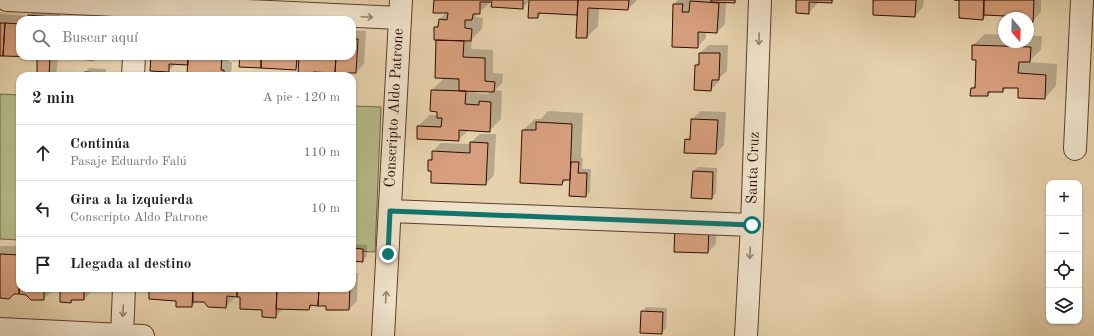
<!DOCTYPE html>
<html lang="es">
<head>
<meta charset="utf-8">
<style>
	body { margin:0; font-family:"Old Standard TT",serif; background:#f6f6f6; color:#202124 }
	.controls { position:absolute; right:12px; bottom:12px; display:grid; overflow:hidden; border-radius:8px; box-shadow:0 1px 3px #0004 }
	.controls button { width:36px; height:36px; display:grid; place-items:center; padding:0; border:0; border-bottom:1px solid #e0e0e0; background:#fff; color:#202124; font:20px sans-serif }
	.compass { position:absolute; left:998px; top:12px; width:36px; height:36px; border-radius:50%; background:#fff; box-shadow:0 1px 3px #0004; rotate:161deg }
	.stop { position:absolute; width:12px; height:12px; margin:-9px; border:3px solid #0f766e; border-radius:50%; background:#fff }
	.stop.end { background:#0f766e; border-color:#fff; box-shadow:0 1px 4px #0008 }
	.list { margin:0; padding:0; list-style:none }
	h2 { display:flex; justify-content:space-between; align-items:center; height:52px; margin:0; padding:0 16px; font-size:17px }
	h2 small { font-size:13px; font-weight:400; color:#757577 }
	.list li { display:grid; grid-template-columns:26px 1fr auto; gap:12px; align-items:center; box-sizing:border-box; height:56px; padding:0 16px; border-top:1px solid #e0e0e0 }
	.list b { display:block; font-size:15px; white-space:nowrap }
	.list p { margin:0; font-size:13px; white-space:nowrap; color:#757577 }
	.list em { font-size:13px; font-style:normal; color:#757577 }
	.icon { flex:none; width:22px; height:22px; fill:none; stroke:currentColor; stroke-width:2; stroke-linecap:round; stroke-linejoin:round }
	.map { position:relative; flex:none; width:1094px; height:336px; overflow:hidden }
	.search { position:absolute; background:#fff; box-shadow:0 1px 3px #0004; left:16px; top:16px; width:340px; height:44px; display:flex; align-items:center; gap:10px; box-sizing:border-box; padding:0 14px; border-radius:12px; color:#757577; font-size:15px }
	.panel { position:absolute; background:#fff; box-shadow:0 1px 3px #0004; left:16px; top:72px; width:340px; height:220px; border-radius:12px }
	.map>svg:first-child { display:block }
</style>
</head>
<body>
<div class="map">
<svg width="1094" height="336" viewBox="0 0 1094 336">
	<rect width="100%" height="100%" fill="#e7d2ae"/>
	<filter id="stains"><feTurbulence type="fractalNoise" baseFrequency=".005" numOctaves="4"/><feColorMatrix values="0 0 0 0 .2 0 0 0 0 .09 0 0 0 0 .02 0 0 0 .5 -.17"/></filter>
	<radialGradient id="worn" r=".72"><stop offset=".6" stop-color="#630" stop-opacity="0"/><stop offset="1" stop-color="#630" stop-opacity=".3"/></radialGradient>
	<path fill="#b6bc8a" stroke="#716445" d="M0 94 20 95V240L0 239Z
		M352 106 381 107 375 252 352 251Z"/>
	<path fill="#0003" fill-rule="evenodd" d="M435 0H637L628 9 599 8 598 26 587 37 578 14 543 12 538 17H529L530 0 522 8 493 1 491 2 476 15V17L483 18 482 29 472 39 471 49 493 50V73L503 74 502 83 495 90 502 91 501 119 489 131 469 130 458 140 418 126 430 115H438V111L432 90 444 78 435 28 439 23 440 19 447 12ZM476 91H491L488 94 476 93Z
		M678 0H691V2L692 0H737L735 2H726L725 24 717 32H706V38L697 47 674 4Z
		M797 0H834L832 2H817V4L809 12Z
		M874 0H924L923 7 915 16Z
		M960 0H1041V12L1033 21H1028V18H1006V15L987 14 983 19Z
		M38 7 60 9V19L98 20H20V55H0V14L29 16Z
		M352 30 366 31 364 64 356 72 321 71V76H299L300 64 296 69 241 56H352Z
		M985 34 1004 35V42H1028V36H1042L1041 50 1028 62 1057 64 1056 86 1045 98 1019 87H1007L1003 91H992L988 95 972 88 976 84 977 60 973 45Z
		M709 45H728L727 71 719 78V81L711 90 695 89 696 65 700 61V53Z
		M38 56H96L93 59 58 58 56 76H38Z
		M152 56H229V62H232L231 76H188L189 64 177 63 168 71Z
		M89 68 106 69V76H84L85 73Z
		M548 111 583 113 581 158H583L582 169H591L590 192 586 196 571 178 567 179 562 184 523 130 535 119H541Z
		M701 111 726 112 724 145 716 153 686 140 691 134 692 119Z
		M480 134H496L494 175 486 184 432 170 429 160 433 156V151L441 143 471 144V142Z
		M698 167 717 168 716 193 712 198 694 171Z
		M684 217 717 219 716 244 708 252Z
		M352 244 367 245V256L362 261 352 260Z
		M2 246H20V288H52V291L43 299 26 294 13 293 0 297V247Z
		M352 273H358L357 301 349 309 327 305 314 304 309 309 284 308 275 317 241 296H235L234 298 226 307 204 301H197L192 306 150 288H352Z
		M61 288H92V291L84 299H73L71 302Z
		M646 307 667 308 666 328 661 333 642 312Z"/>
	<path fill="#d79f7d" stroke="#2c0b00" d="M434 0H523V9L491 7 492 2H480V14H473L472 20H465V28L472 29 471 41 434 40V27H438L439 19 447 20 448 13H433Z
		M529 0H578L577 15 538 13V18H528Z
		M578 0H629L628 10 588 8 587 38H576Z
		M711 0H735V3L711 2Z
		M796 0H832V3L809 2V14L796 13Z
		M873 0H916L915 17 873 15Z
		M954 0H984L983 20 959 18V0Z
		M984 0H1034L1033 22H1028V18H1005V16L984 15Z
		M690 1 719 3 717 33 698 32V48L672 47 673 4H683L682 12H689Z
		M28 15 39 16V20H28Z
		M39 16 52 17V20H39Z
		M0 23H5L3 56H0Z
		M5 23 20 24V56H37V57L3 56Z
		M352 39H358L356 73H335L336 56H352Z
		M436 40 464 41 463 57 485 58V81L495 82 494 92 459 91V79L435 78Z
		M972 45 1031 47 1030 62H1019L1018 73 1046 75 1045 99 1018 98V88H1003V92H988V96H970L971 88H975L976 60H972Z
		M699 53H720L719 80H712L711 91 694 90 695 65H699Z
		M37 56H70V59L50 58 49 76H37Z
		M70 56H94V60L70 59Z
		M151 56H188V65L169 64V72L150 71Z
		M188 56H222L221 70H224V76H187Z
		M240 56H261V68L239 67Z
		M261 56H297L296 70 261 68Z
		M299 56H336L335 73 313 72V76H298Z
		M84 72 103 73 102 76H83Z
		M431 90 466 91 465 104 479 105V101L491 102 490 132 459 130V141L417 139V126L441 127 442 118H437V112L430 111Z
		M691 119 718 120 716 154 684 153 685 139 690 140Z
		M536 122 572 124 570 180H563L562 185 520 183 522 130H536Z
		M470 142 488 143 486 185 431 183V171H428V160H432V151L470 153Z
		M571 162H579L578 173H587L586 197 569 196Z
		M693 171 713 172 712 199 691 198Z
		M675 225 709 227 708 253 674 252Z
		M352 248 363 249V262L352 261Z
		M0 254 20 255 19 294H14L9 299 0 298Z
		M20 280V288H44V300H31L26 295 19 294Z
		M60 288H84V300H71V303L60 302Z
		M149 288H193L192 307H176V301L149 299Z
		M193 288H237V297L227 296 226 308 208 307 204 302H193Z
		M237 288H277L276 318 262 317V310L240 309V297H237Z
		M277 288H319L318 306 310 305 309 310 276 309Z
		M319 288H350L349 310H326V306H318Z
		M641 311 663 312 662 334 640 333Z"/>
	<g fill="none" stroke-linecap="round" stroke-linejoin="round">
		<g stroke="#5b3d2c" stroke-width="24">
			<path id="minor" d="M7 0 400 18
				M133 76 134 56
				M1075 149 1082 0
				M390 211 752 225
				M0 329 143 336
				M122 336 124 288
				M383 336 401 0
				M746 336 752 225 760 0"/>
		</g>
		<use href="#minor" stroke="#efe2ca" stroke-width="22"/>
	</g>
	<defs><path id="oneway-shaft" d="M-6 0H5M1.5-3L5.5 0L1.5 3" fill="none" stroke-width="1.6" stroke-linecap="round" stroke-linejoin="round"/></defs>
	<g stroke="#97816f">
		<use href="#oneway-shaft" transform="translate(367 17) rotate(3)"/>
		<use href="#oneway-shaft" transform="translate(759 39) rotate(92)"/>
		<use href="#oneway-shaft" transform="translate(750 253) rotate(93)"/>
		<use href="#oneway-shaft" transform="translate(386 297) rotate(-86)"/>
		<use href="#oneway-shaft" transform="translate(123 311) rotate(93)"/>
	</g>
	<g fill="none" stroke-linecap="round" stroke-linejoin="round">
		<path stroke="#0f766e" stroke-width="5" d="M388 254 390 211 752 225"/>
	</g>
	<g text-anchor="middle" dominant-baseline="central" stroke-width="3" stroke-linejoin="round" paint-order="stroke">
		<g font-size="15" fill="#2c0b00" stroke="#efe2ca">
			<text transform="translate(395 108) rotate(-87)">Conscripto Aldo Patrone</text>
			<text transform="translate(754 168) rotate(-88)">Santa Cruz</text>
		</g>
	</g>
	<rect width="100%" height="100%" filter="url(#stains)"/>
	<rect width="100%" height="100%" fill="url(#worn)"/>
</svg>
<div class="controls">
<button>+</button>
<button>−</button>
<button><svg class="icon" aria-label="locate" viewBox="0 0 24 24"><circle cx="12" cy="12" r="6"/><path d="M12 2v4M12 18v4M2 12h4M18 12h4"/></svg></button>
<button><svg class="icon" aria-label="layers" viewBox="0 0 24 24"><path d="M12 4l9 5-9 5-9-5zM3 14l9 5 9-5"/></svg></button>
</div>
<svg class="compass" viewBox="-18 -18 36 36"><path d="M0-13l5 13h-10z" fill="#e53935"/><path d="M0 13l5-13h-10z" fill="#757577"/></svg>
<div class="stop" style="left:752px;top:225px"></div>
<div class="stop end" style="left:388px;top:254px"></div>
<div class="search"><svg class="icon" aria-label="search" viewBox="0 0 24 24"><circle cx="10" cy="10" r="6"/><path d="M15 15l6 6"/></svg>Buscar aquí</div>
<section class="panel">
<h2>2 min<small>A pie · 120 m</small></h2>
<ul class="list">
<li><svg class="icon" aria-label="ahead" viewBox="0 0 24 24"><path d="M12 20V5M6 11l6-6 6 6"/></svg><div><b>Continúa</b><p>Pasaje Eduardo Falú</p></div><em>110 m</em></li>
<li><svg class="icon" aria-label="left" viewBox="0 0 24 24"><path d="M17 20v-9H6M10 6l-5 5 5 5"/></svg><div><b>Gira a la izquierda</b><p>Conscripto Aldo Patrone</p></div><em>10 m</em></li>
<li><svg class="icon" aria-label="arrive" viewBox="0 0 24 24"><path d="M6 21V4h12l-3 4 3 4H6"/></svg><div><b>Llegada al destino</b></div></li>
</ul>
</section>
</div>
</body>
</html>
